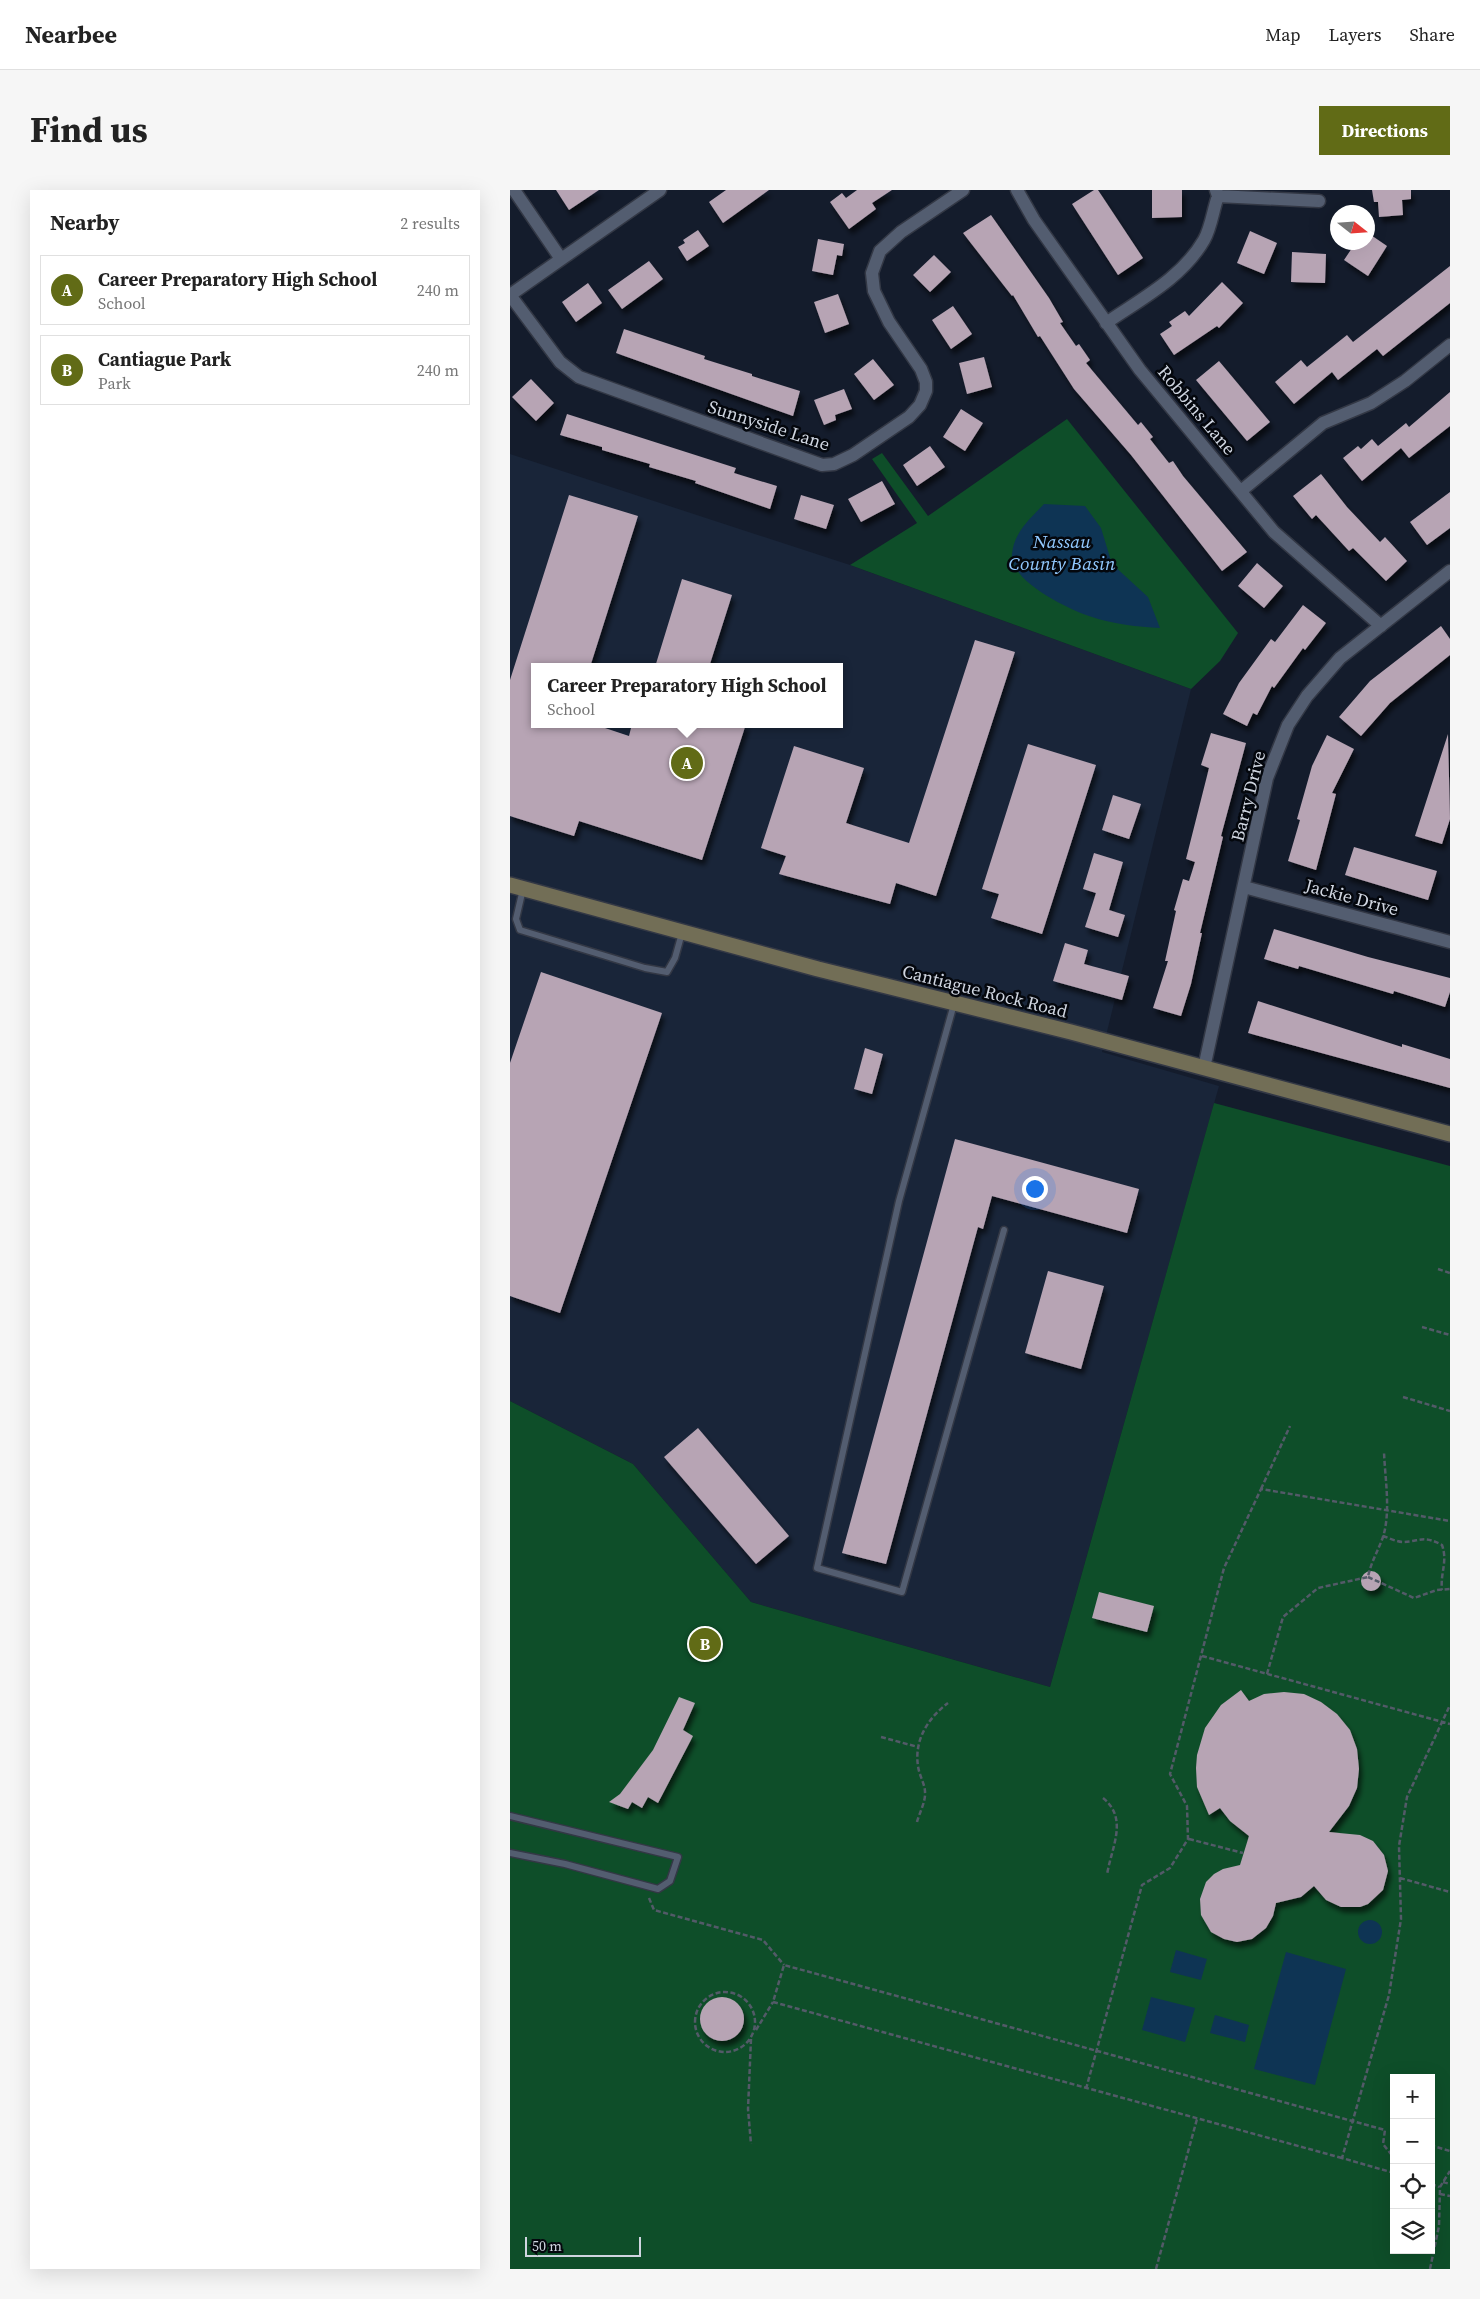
<!DOCTYPE html>
<html lang="en">
<head>
<meta charset="utf-8">
<style>
	body { margin:0; font-family:"Source Serif 4",serif; background:#f6f6f6; color:#222 }
	.controls { position:absolute; right:15px; bottom:15px; display:grid; overflow:hidden; border-radius:0px; box-shadow:0 5px 20px #0002 }
	.controls button { width:45px; height:45px; display:grid; place-items:center; padding:0; border:0; border-bottom:1px solid #e0e0e0; background:#fff; color:#222; font:25px sans-serif }
	.compass { position:absolute; left:820px; top:15px; width:45px; height:45px; border-radius:50%; background:#fff; box-shadow:0 5px 20px #0002; rotate:107deg }
	.scale { position:absolute; left:15px; bottom:12px; width:116px; box-sizing:border-box; padding-left:5px; border:2px solid #cfd5e0; border-top:0; font-size:14px; line-height:18px; white-space:nowrap; color:#cfd5e0; -webkit-text-stroke:4px #04070d; paint-order:stroke }
	.you { position:absolute; left:524px; top:998px; width:18px; height:18px; margin:-12px; border:4px solid #fff; border-radius:50%; background:#1a73e8; box-shadow:0 0 0 8px #1a73e833 }
	.badge { display:grid; place-items:center; width:32px; height:32px; border-radius:50%; background:#616b16; color:#fff; font-size:16px; font-weight:700 }
	.pin { position:absolute; translate:-50% -50%; border:2px solid #fff; box-shadow:0 1px 5px #0006 }
	.popup { position:absolute; left:21px; top:473px; width:312px; height:65px; box-sizing:border-box; display:grid; place-content:center; border-radius:0px; background:#fff; filter:drop-shadow(0 1px 4px #0005); font-size:16px; white-space:nowrap; color:#767676 }
	.popup b { font-size:19px; color:#222 }
	.popup::after { content:''; position:absolute; left:50%; top:100%; margin-left:-10px; border:10px solid transparent; border-top-color:#fff }
	.list { margin:0; padding:0; list-style:none }
	h2 { display:flex; justify-content:space-between; align-items:center; height:65px; margin:0; padding:0 20px; font-size:21px }
	h2 small { font-size:16px; font-weight:400; color:#767676 }
	.list li { display:grid; grid-template-columns:32px 1fr auto; gap:15px; align-items:center; box-sizing:border-box; height:70px; margin:0 10px 10px; padding:0 10px; border:1px solid #e0e0e0; border-radius:0px }
	.list b { display:block; font-size:19px; white-space:nowrap }
	.list p { margin:0; font-size:16px; white-space:nowrap; color:#767676 }
	.list em { font-size:16px; font-style:normal; color:#767676 }
	.icon { flex:none; width:28px; height:28px; fill:none; stroke:currentColor; stroke-width:2; stroke-linecap:round; stroke-linejoin:round }
	.map { position:relative; flex:none; width:940px; height:2079px; overflow:hidden; border-radius:0px }
	header { display:flex; align-items:center; gap:30px; box-sizing:border-box; height:70px; padding:0 25px; background:#fff; border-bottom:1px solid #e0e0e0 }
	header strong { font-size:24px }
	nav { display:flex; gap:28px; margin-inline-start:auto; font-size:18px }
	.intro { display:flex; align-items:center; justify-content:space-between; box-sizing:border-box; height:120px; padding:0 30px }
	h1 { margin:0; font-size:35px }
	.button { padding:12px 22px; border-radius:0px; background:#616b16; color:#fff; font-size:18px; font-weight:700 }
	main { display:flex; gap:30px; padding:0 30px }
	aside { flex:1; background:#fff; border-radius:0px; box-shadow:0 5px 20px #0002 }
	.map>svg:first-child { display:block }
</style>
</head>
<body>
<header>
<strong>Nearbee</strong>
<nav><a>Map</a><a>Layers</a><a>Share</a></nav>
</header>
<div class="intro"><h1>Find us</h1><a class="button">Directions</a></div>
<main>
<aside>
<h2>Nearby<small>2 results</small></h2>
<ul class="list">
<li><span class="badge">A</span><div><b>Career Preparatory High School</b><p>School</p></div><em>240 m</em></li>
<li><span class="badge">B</span><div><b>Cantiague Park</b><p>Park</p></div><em>240 m</em></li>
</ul>
</aside>
<div class="map">
<svg width="940" height="2079" viewBox="0 0 940 2079">
	<defs>
		<filter id="shadow"><feDropShadow dx="3" dy="5.5" stdDeviation="2.5" flood-color="#0009"/></filter>
	</defs>
	<rect width="100%" height="100%" fill="#141c2c"/>
	<path fill="#192539" fill-rule="evenodd" d="M0 264 340 375 681 499 592 862 709 896 540 1497 241 1412 123 1274 0 1211ZM24 477H330V534H24Z"/>
	<path fill="#0e4e29" fill-rule="evenodd" d="M557 229 728 443 710 471 681 499 340 375 407 333 362 269 372 263 418 326Z
		M704 913 940 976V2079H0V1211L123 1274 241 1412 540 1497ZM884 1888H921V2060H884Z"/>
	<path fill="#0e3454" d="M534 314 575 316 591 338 602 374 638 407 650 438C628 437 603 434 582 427 560 420 499 391 502 364 504 342 520 329 534 314Z
		M848 1742a12 12 0 1 1 24 0a12 12 0 1 1-24 0Z
		M666 1760 697 1769 691 1790 660 1782Z
		M776 1762 836 1779 805 1895 744 1879Z
		M641 1807 685 1818 675 1852 632 1840Z
		M705 1825 739 1835 735 1852 700 1843Z"/>
	<path fill="#b7a4b4" filter="url(#shadow)" d="M46 0H89L59 20Z
		M216 0H259L213 33 199 12Z
		M347 0H382L362 13 366 19 339 39 320 12 332 3 336 8Z
		M584 0H588L633 68 608 85 562 14Z
		M642 0H672V27L642 28Z
		M862 0H901V9L892 10 893 25 869 27 868 12H864Z
		M481 25 539 108 553 132 550 133 566 156 569 154 580 170 576 173 628 235 631 232 643 247 640 249 659 273 663 271 673 286 737 362 712 381 621 265 564 199 530 146 528 147 503 105 502 106 453 43Z
		M188 40 199 56 177 71 168 57 175 53 173 50Z
		M740 41 767 53 754 84 727 73Z
		M858 43 877 56 858 86 834 70 846 52H858Z
		M308 49 334 54 332 66 327 65 323 85 302 81Z
		M782 62 816 64 815 93 781 92Z
		M424 65 441 82 420 102 403 85Z
		M139 71 153 89 112 119 98 100Z
		M940 76V113L873 166 867 159 828 190 822 182 784 214 765 192 791 170 797 177 837 145 843 152Z
		M712 92 733 113 709 138 707 136 664 165 650 144 662 136 659 132 675 121 679 126Z
		M78 93 92 113 66 132 52 112Z
		M328 104 339 134 315 143 304 112Z
		M443 116 462 144 441 159 422 130Z
		M114 139 195 166 194 169 242 184V186L290 201 283 226 106 163Z
		M474 167 482 197 457 204 449 173Z
		M363 169 384 195 364 210 344 184Z
		M709 171 760 232 737 251 686 190Z
		M21 189 44 213 26 231 2 207Z
		M334 199 342 219 325 225 326 230 314 235 304 210Z
		M940 202V236L899 268 891 258 852 291 833 268 848 256 851 259 862 249 868 256 896 233 899 237Z
		M451 219 473 233 455 261 433 247Z
		M57 224 226 278 224 283 267 296 260 319 185 293 186 291 139 277 140 274 92 260V257L50 245Z
		M420 256 435 277 407 296 393 275Z
		M811 284 837 317 870 352 875 347 897 371 876 391 843 358 839 361 806 325 802 329 783 306Z
		M372 291 385 314 351 332 338 309Z
		M940 302V338L917 355 900 332Z
		M59 305 128 326 80 477H24V534H83L119 546 122 534H236L192 670 69 631 64 646 0 626V490Z
		M291 305 324 315 316 339 284 329Z
		M747 373 773 396 754 418 728 396Z
		M172 389 222 405 199 477H145Z
		M793 415 816 433 795 460 793 458 764 498 762 496 747 525 743 523 737 536 713 524 729 493 761 449 765 452Z
		M931 436 940 449V465L880 513 851 546 829 527 860 491Z
		M465 450 505 462 426 706 386 693 380 714 269 684 276 666 251 658 284 556 354 578 336 633 399 653Z
		M701 543 736 553 711 646 713 647 690 743H692L681 794 671 826 643 818 658 771H655L666 721 664 720 673 689 679 691 685 672 676 669 699 578 691 575Z
		M938 544 940 629 932 654 905 646Z
		M817 545 844 559 822 603 826 604 806 680 778 671 790 630 787 629 802 576Z
		M518 554 586 575 532 744 481 728 489 704 472 699Z
		M603 605 631 614 619 649 592 640Z
		M844 657 927 681 918 710 835 685Z
		M584 663 613 672 599 720 615 725 608 747 575 737 586 703 573 699Z
		M764 739 858 767 940 788V802L935 817 884 801 883 804 789 776 788 779 754 769Z
		M555 753 578 760 574 774 619 786 612 810 543 791Z
		M31 782 152 823 50 1123 0 1106V873Z
		M748 811 892 857V854L940 869V898L738 843Z
		M355 858 373 864 362 904 344 899Z
		M445 949 629 999 617 1043 482 1006 473 1039 468 1037 376 1374 332 1363Z
		M538 1081 594 1096 571 1179 515 1163Z
		M188 1238 279 1346 246 1374 154 1267Z
		M851 1391a10 10 0 1 1 20 0a10 10 0 1 1-20 0Z
		M589 1402 644 1416 637 1442 582 1428Z
		M731 1500 739 1511 754 1504 774 1502 794 1504 811 1512 827 1524 840 1540 847 1559 849 1579 847 1598 839 1616 819 1642 850 1645 863 1651 874 1665 878 1681 873 1700 858 1714 850 1717H831L816 1710 804 1696 791 1707 766 1713 763 1726 756 1738 742 1749 727 1752 714 1749 701 1742 691 1725 690 1709 696 1692 704 1684 713 1679 730 1675 739 1646 720 1631 710 1618 699 1625 687 1597 686 1578 687 1565 695 1538 711 1515Z
		M169 1507 185 1513 173 1540 183 1546 148 1613 138 1607 132 1618 122 1612 118 1619 99 1612 110 1604 143 1560Z
		M190 1829a22 22 0 1 1 44 0a22 22 0 1 1-44 0Z"/>
	<g fill="none" stroke-linecap="round" stroke-linejoin="round">
		<g stroke="#333845" stroke-width="9">
			<path id="lane" d="M13 699 6 729 10 740 135 778 157 782 165 768 172 743
				M444 814 389 1011 307 1378 392 1402 494 1040
				M0 1626 168 1667 160 1691 148 1699 55 1674 0 1663"/>
		</g>
		<g stroke="#333845" stroke-width="15">
			<path id="street" d="M4 0 51 69
				M150 0 0 105 50 172 69 187 312 275 324 274 343 265 399 227 410 215 416 201V192L411 179 379 132 364 101 362 83 370 61 391 42 453 0
				M507 0 524 30 630 180 764 342 871 436
				M708 6 809 11
				M596 133C631 109 672 88 694 50 701 38 703 20 708 6L706 0
				M731 301 813 233 861 213 895 191 940 155
				M734 697 940 752
				M694 878 757 588 778 535 797 506 830 468 940 381"/>
		</g>
		<g stroke="#333845" stroke-width="18">
			<path id="secondary" d="M0 695 308 779 561 842 940 944"/>
		</g>
		<path stroke="#535a68" stroke-width="2.5" stroke-dasharray="5 2.5" stroke-linecap="butt" d="M928 1079 940 1083
			M912 1137 940 1145
			M893 1207 940 1221
			M751 1299 780 1236
			M873 1346C879 1348 887 1352 893 1352 912 1351 913 1345 932 1355 938 1372 930 1383 932 1400
			M858 1387 904 1408 927 1400 940 1399
			M692 1466 940 1534
			M757 1484 773 1427 808 1398 858 1387C861 1372 868 1361 873 1347 881 1321 875 1289 874 1262
			M371 1547 408 1557
			M593 1608C619 1629 601 1658 597 1685
			M407 1632C409 1624 416 1611 415 1602 415 1594 409 1585 408 1576 404 1550 418 1528 438 1513
			M679 1649 733 1663
			M890 1688 940 1702
			M139 1708 144 1720 253 1750 274 1775
			M185 1832a30 30 0 1 1 60 0a30 30 0 1 1-60 0Z
			M246 1840 263 1812
			M241 1849 238 1919 241 1954
			M576 1899 632 1695 660 1678 678 1649 677 1616 660 1584 714 1378 751 1299 940 1331
			M921 1958 923 1956 940 1961
			M832 1968 263 1812 274 1775 875 1940 873 1954 884 1968
			M884 1983 832 1968 879 1805 891 1729 889 1656 897 1607 940 1515
			M933 1992 940 1994
			M921 1994 929 1997
			M930 2004 940 2006
			M646 2079 687 1929
			M920 2079 929 2036 930 1997 940 1981"/>
		<use href="#lane" stroke="#535d70" stroke-width="6"/>
		<use href="#street" stroke="#535d70" stroke-width="12"/>
		<use href="#secondary" stroke="#726e56" stroke-width="15"/>
	</g>
	<g text-anchor="middle" dominant-baseline="central" stroke-width="5" stroke-linejoin="round" paint-order="stroke">
		<g font-size="18" fill="#cfd5e0" stroke="#04070d">
			<text transform="translate(687 220) rotate(50)">Robbins Lane</text>
			<text transform="translate(259 235) rotate(18)">Sunnyside Lane</text>
			<text transform="translate(738 606) rotate(-76)">Barry Drive</text>
			<text transform="translate(842 707) rotate(15)">Jackie Drive</text>
			<text transform="translate(475 801) rotate(14)">Cantiague Rock Road</text>
		</g>
		<g font-size="19" font-style="italic" fill="#91c8fe" stroke="#04070d">
			<text x="552" y="351">Nassau<tspan x="552" dy="22">County Basin</tspan></text>
		</g>
	</g>
</svg>
<div class="controls">
<button>+</button>
<button>−</button>
<button><svg class="icon" aria-label="locate" viewBox="0 0 24 24"><circle cx="12" cy="12" r="6"/><path d="M12 2v4M12 18v4M2 12h4M18 12h4"/></svg></button>
<button><svg class="icon" aria-label="layers" viewBox="0 0 24 24"><path d="M12 4l9 5-9 5-9-5zM3 14l9 5 9-5"/></svg></button>
</div>
<svg class="compass" viewBox="-18 -18 36 36"><path d="M0-13l5 13h-10z" fill="#e53935"/><path d="M0 13l5-13h-10z" fill="#767676"/></svg>
<div class="scale">50 m</div>
<div class="you"></div>
<div class="pin badge" style="left:177px;top:573px">A</div>
<div class="popup"><b>Career Preparatory High School</b>School</div>
<div class="pin badge" style="left:195px;top:1454px">B</div>
</div>
</main>
</body>
</html>
